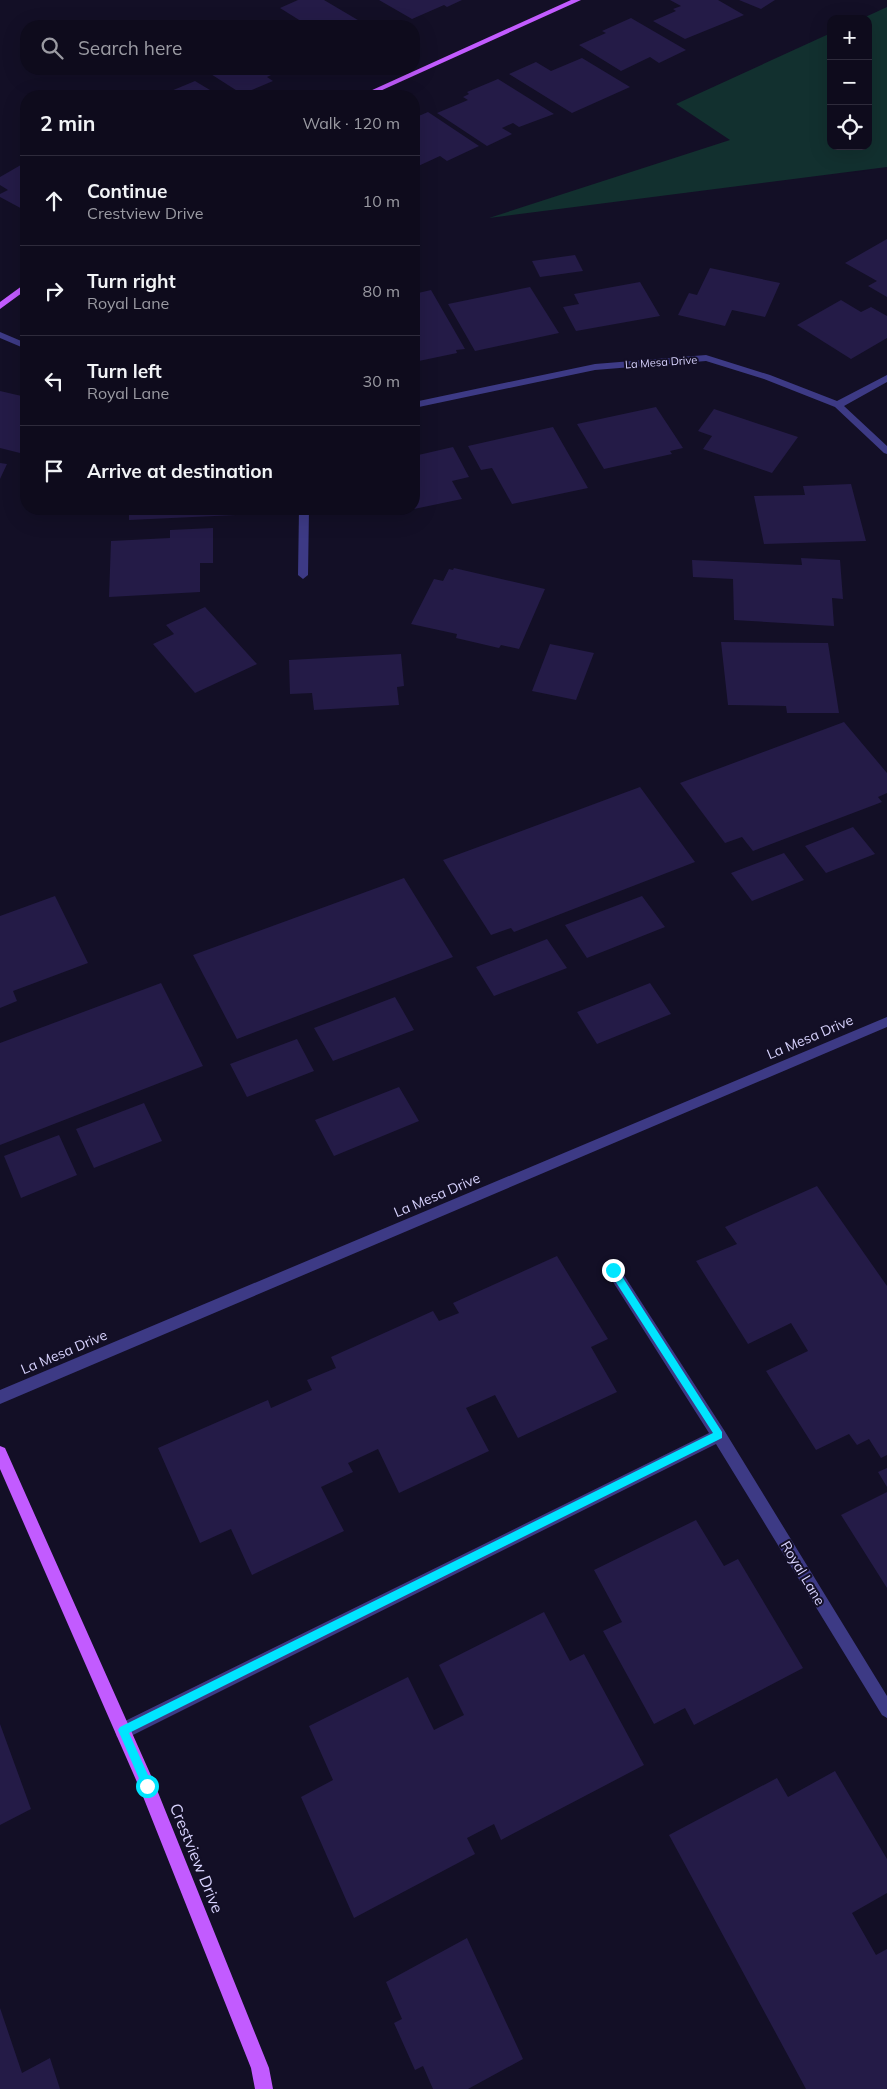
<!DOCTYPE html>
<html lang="en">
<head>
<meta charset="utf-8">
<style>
	body { margin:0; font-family:Mulish,sans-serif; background:#171425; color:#f1f3f6 }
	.controls { position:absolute; right:15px; top:15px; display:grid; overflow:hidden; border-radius:10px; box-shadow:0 5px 20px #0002 }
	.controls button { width:45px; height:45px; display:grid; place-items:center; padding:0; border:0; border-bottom:1px solid #2e2b3b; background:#0e0b1c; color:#f1f3f6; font:25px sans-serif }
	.stop { position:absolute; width:15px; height:15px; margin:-11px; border:4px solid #00e5ff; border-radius:50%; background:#fff }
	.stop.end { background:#00e5ff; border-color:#fff; box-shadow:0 1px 5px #0008 }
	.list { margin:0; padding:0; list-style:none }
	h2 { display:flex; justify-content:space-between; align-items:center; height:65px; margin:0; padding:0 20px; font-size:21px }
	h2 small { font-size:16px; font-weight:400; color:#9b9ba3 }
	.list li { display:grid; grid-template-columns:32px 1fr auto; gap:15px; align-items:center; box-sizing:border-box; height:90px; padding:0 20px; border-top:1px solid #2e2b3b }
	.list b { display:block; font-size:19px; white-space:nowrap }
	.list p { margin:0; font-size:16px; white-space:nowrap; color:#9b9ba3 }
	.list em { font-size:16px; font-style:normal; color:#9b9ba3 }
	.icon { flex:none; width:28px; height:28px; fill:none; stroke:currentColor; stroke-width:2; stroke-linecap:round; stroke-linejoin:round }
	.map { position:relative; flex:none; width:887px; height:2089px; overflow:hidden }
	.search { position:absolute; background:#0e0b1c; box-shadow:0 5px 20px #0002; left:20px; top:20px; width:400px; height:55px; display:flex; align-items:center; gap:12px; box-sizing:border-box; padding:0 18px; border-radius:20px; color:#9b9ba3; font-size:19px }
	.panel { position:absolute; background:#0e0b1c; box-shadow:0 5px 20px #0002; left:20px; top:90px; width:400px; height:425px; border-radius:20px }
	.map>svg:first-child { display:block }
</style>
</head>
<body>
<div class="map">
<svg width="887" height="2089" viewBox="0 0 887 2089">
	<rect width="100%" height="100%" fill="#130f26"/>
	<path fill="#12302f" d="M887 7V167L489 218 730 140 676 104 831 33V146H868V19H861Z"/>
	<path fill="#241b47" d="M298 0H324L368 26H297L304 23 280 8Z
		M379 0H462L447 7 444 5 412 19Z
		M670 0H718L744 15 685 39 653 21 676 11 673 9 681 6Z
		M739 0H775L761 9Z
		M631 18 686 50 659 63 650 57 621 71 579 45 606 33 602 31Z
		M582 58 630 87 572 113 509 74 536 62 551 71Z
		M203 69H278L269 73 271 75 267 77 273 81 242 94Z
		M498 79 554 114 519 127 513 123 502 128 512 134 487 146 437 113 468 100 463 97 469 94 467 92Z
		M195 81 220 96H155L169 90 171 91Z
		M428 112 479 146 447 161 440 156 414 168V118Z
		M26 162V211L0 197V194L8 190 0 185V177Z
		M887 239V297L868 286 877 281 845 263Z
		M575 255 583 271 540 277 532 261Z
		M710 268 780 283 765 317 732 310 725 326 678 315 689 293 697 295Z
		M640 282 660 316 576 331 563 307 579 304 574 294Z
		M530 287 559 333 475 351 448 304Z
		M431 290 465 349 456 350 457 353 414 362V294Z
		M841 300 861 312 871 307 887 316V338L851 359 797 325Z
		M0 391 26 397V445L20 453 0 448Z
		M656 407 683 448 670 451 672 454 604 469 577 424Z
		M714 409 798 437 772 473 703 449 712 436 698 431Z
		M553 427 588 488 512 504 492 468 481 470 468 446Z
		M453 447 469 477 452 481 462 499 414 509V456Z
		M0 463 7 464 0 479Z
		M851 484 866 541 764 544 754 496 805 495 803 486Z
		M129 509H236V515L129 520Z
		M389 509H412V510L392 514Z
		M213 528V563H200V592L109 597 111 541 170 538V530Z
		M801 558 840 560 843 599 832 598 834 626 734 620 733 579 693 577 692 560 802 565Z
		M454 568 545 589 519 649 501 645 499 648 456 638 457 634 411 624 434 579 443 581 449 569 453 570Z
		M205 607 257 664 195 693 153 644 174 634 166 625Z
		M721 642 828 643 839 713H787L786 706 728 705Z
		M550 644 594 653 576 700 532 691Z
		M401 654 404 686 397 687 399 705 314 710 312 693 290 694 289 660Z
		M844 722 887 773V793L878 797 882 802 753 851 742 837 725 843 680 783Z
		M640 787 695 862 514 932 511 928 491 935 443 860Z
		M853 827 875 854 826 873 805 846Z
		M784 853 804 880 752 901 731 873Z
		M404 878 453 957 237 1039 193 955Z
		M55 896 88 963 13 991 17 1001 0 1008V916Z
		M642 896 665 927 587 958 565 925Z
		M547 939 567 968 494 996 476 967Z
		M161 983 203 1066 0 1145V1043Z
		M650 983 671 1014 597 1044 577 1012Z
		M395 997 414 1030 333 1061 314 1028Z
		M297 1039 314 1071 247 1097 230 1064Z
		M399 1087 419 1121 334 1156 315 1120Z
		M144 1103 162 1141 94 1168 76 1129Z
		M59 1135 77 1175 21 1198 4 1156Z
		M817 1186 887 1286V1455L881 1458 869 1439 857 1445 849 1434 816 1450 766 1371 808 1351 791 1323 748 1344 696 1261 737 1244 725 1227Z
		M557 1256 608 1339 591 1347 617 1392 518 1438 495 1395 466 1408 489 1451 399 1493 378 1449 348 1463 353 1472 321 1487 344 1531 252 1575 231 1529 200 1543 158 1448 268 1400 271 1408 312 1390 307 1380 336 1368 331 1357 433 1311 439 1321 459 1313 453 1303Z
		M887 1468V1487L878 1472Z
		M887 1492V1588L841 1515Z
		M696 1520 724 1566 738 1559 803 1668 694 1725 685 1708 654 1724 603 1631 622 1622 594 1570Z
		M544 1612 570 1661 584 1654 644 1765 501 1840 494 1824 467 1838 475 1854 354 1918 301 1797 333 1780 309 1726 408 1677 434 1730 464 1715 439 1665Z
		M0 1724 31 1809 0 1825Z
		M835 1771 887 1859V1893L852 1913 876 1955 887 1949V2089H806L669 1835 777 1778 788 1797Z
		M467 1938 523 2059 468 2089H433L423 2066 415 2070 394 2023 402 2019 386 1982Z
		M0 2008 22 2073 50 2058 60 2089H0Z"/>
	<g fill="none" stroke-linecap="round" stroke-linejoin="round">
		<path fill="#3d3a85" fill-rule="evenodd" d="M0 332 26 343V349L0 338Z
			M706 355 770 375 837 401 887 375V382L844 406 887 446V454L884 453 835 407 764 379 706 361 595 370 414 408V402L595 364Z
			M299 509H309L308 575 303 579 298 575Z
			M887 1017V1027L0 1404V1390Z
			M613 1264 618 1266 724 1430 887 1696V1718L882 1715 716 1444 129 1737 123 1739 117 1737 115 1731 117 1725 709 1433 608 1274 606 1270 608 1266Z"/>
		<path fill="#c25bff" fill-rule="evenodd" d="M571 0H581L369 96H359Z
			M26 283V290L0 309V302Z
			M0 1446 5 1448 153 1780 269 2068 273 2089H255L251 2068 140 1789 0 1469Z"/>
	</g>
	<path fill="#00e5ff" d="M613 1266 616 1267 722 1432V1438L129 1733 153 1786 151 1790 147 1791 144 1790 118 1730 120 1727 713 1433 610 1273 609 1270Z"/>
	<g text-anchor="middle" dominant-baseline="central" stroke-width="4" stroke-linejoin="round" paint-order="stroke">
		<g font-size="11" fill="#d9d4ff" stroke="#130f26">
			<text transform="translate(661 362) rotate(-4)">La Mesa Drive</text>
		</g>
		<g font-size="14" fill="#d9d4ff" stroke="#130f26">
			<text transform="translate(810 1037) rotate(-23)">La Mesa Drive</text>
			<text transform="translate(437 1195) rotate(-23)">La Mesa Drive</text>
			<text transform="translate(64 1352) rotate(-23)">La Mesa Drive</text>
			<text transform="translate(803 1573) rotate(59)">Royal Lane</text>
		</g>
		<g font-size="16" fill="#d9d4ff" stroke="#130f26">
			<text transform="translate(197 1858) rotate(68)">Crestview Drive</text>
		</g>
	</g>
</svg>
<div class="controls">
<button>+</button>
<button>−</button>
<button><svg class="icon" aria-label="locate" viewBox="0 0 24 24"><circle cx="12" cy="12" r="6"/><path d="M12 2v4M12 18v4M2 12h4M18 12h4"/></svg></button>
</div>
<div class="stop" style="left:147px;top:1786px"></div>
<div class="stop end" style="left:613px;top:1270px"></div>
<div class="search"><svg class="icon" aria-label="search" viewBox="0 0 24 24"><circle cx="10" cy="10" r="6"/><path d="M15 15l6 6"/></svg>Search here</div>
<section class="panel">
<h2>2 min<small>Walk · 120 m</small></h2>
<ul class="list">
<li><svg class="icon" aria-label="ahead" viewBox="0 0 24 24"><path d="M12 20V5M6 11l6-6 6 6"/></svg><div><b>Continue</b><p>Crestview Drive</p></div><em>10 m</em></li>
<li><svg class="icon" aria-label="right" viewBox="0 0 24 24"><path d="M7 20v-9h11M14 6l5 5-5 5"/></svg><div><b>Turn right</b><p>Royal Lane</p></div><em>80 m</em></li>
<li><svg class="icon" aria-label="left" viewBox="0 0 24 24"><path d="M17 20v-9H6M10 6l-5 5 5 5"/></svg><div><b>Turn left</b><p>Royal Lane</p></div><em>30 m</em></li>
<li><svg class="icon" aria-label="arrive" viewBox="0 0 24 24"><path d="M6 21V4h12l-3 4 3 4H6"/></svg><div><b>Arrive at destination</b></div></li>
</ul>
</section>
</div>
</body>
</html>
